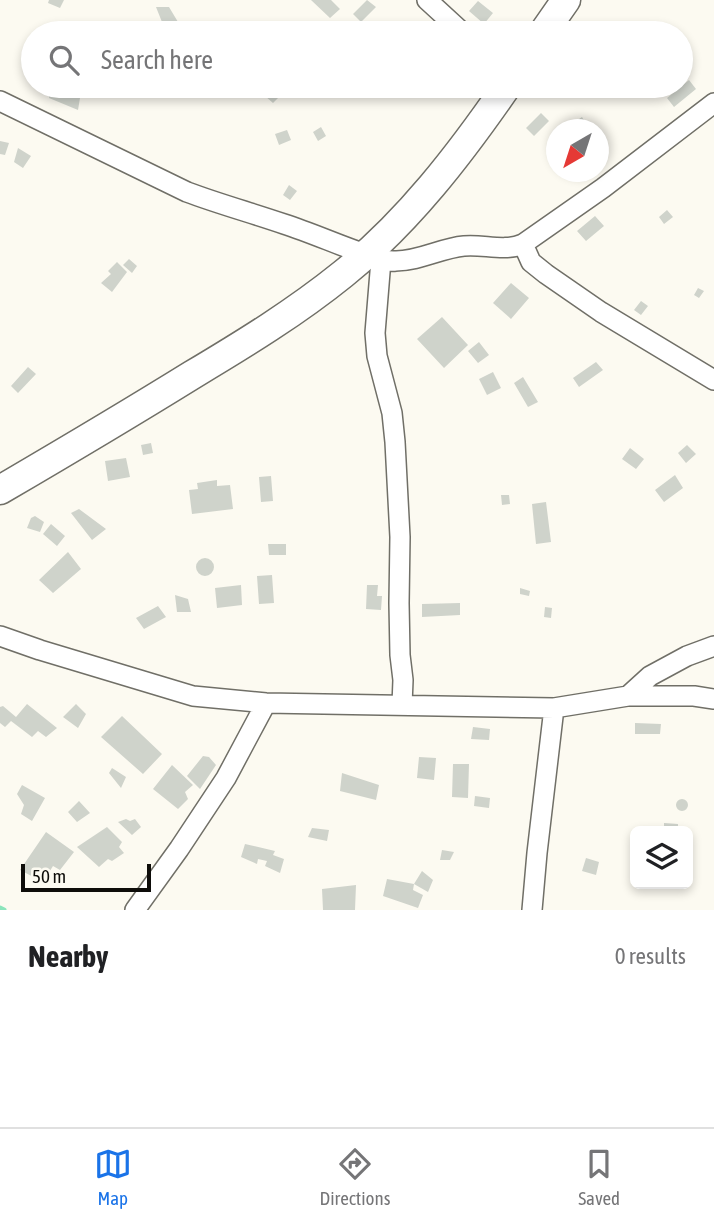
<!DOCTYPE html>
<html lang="en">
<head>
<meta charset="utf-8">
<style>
	body { margin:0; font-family:"Asap Condensed",sans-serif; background:#f6f6f6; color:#202124 }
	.controls { position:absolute; right:21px; bottom:21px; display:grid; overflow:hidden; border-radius:10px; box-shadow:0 4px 10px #0003 }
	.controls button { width:63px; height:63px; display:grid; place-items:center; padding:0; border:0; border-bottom:2px solid #e0e0e0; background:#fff; color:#202124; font:35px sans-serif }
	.compass { position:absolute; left:546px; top:119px; width:63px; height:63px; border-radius:50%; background:#fff; box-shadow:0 4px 10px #0003; rotate:219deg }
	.scale { position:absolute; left:21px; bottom:18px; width:130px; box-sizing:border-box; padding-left:7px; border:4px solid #0e0d0a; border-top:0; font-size:19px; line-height:24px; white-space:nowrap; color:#0e0d0a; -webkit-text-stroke:5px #fcfaf1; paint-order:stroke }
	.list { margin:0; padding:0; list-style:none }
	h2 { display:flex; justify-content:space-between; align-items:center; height:91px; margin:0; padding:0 28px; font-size:30px }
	h2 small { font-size:23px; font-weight:400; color:#757577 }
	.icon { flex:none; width:38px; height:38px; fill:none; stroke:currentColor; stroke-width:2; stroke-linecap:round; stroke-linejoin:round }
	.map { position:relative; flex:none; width:714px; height:910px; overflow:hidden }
	.search { position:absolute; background:#fff; box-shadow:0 4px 10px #0003; left:21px; right:21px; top:21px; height:77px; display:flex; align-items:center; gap:18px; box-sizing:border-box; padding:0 24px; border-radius:38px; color:#757577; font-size:26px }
	.sheet { height:217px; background:#fff }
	nav { display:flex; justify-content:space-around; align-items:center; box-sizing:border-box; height:98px; border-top:2px solid #e0e0e0; background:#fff; font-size:19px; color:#757577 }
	nav a { display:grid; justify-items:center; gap:4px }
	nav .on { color:#1a73e8 }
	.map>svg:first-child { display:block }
</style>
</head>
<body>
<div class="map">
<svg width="714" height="910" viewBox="0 0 714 910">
	<rect width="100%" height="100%" fill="#fcfaf1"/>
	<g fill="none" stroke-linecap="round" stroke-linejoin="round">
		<path stroke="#8ce5bc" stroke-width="5" d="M0 908 4 910"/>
	</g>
	<path fill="#cfd3cb" d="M49 0H64L60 8 48 3Z
		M311 0H331L340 9 330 18Z
		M367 0 376 7 361 22 353 14Z
		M478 1 493 13 484 24 469 11Z
		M156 7H169L178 22 164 27Z
		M322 24 328 30 325 33H314L313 32Z
		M689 80 696 89 674 107 667 98Z
		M50 86 80 98 78 110 49 98Z
		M80 86H91L88 97 78 92Z
		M609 86H633L621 97Z
		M274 87 282 94 273 103 265 96Z
		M541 113 549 121 534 136 526 128Z
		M582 117 590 130H578L573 123Z
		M321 127 326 136 318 141 313 132Z
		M287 130 291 140 279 145 275 134Z
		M0 141 9 143 5 155 0 154Z
		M18 148 31 156 23 168 14 162Z
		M566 172H586L574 181Z
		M289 185 297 191 290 200 283 195Z
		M667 210 673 217 664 224 659 217Z
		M595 216 604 226 586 241 577 231Z
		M129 259 137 266 132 273 123 265Z
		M117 262 127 272 112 292 101 283 111 274 108 271Z
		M511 283 529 298 511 319 493 303Z
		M698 288 704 291 699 298 694 295Z
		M641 301 648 306 641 315 634 310Z
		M442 317 468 345 444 368 417 339Z
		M479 342 489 355 478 363 468 351Z
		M596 362 603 370 579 387 573 378Z
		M28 367 36 374 18 393 11 386Z
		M493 372 501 388 487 395 479 379Z
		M523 377 538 402 528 407 514 383Z
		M151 443 153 453 143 455 141 445Z
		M687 445 696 454 686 463 678 453Z
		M630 448 644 459 636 469 622 459Z
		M126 458 130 477 108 481 105 461Z
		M675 475 683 488 664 502 655 490Z
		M271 476 273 501 261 502 259 477Z
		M217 480V486L230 485 233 509 192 514 189 490 198 489 197 483Z
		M501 495H509L510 504 502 505Z
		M546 502 551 542 536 544 532 504Z
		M79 509 106 529 92 540 71 513Z
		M35 516 44 522 40 532 27 528 31 518Z
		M51 524 65 536 57 546 43 534Z
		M268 544H286V555H269Z
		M68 552 81 569 53 593 39 580Z
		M196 567a9 9 0 1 1 18 0a9 9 0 1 1-18 0Z
		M272 575 274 603 259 604 257 576Z
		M241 585 242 605 217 608 215 588Z
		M367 585H378L377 596H382L381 610 366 609Z
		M520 588 530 591 529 596 520 594Z
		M175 595 188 599 191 612H177Z
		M460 603V615L422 617V604Z
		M158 606 166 617 144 629 136 618Z
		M545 607 552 608 551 618 544 617Z
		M27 704 57 728 46 737 38 731 32 737 11 721 5 727 0 723V707L3 706 16 717Z
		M76 704 86 714 78 728 63 717Z
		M122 716 162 754 143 774 101 737Z
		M635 723 661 724 660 734H635Z
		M473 727 490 729 489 740 471 739Z
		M203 756 209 757 216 765 200 789 187 776Z
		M419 757 436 758 434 780 417 778Z
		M453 764H469L468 798 452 797Z
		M172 765 193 785 185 792 188 799 178 809 153 789Z
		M112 768 126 777 121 788 109 773Z
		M342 773 379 785 376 800 340 791Z
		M22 785 45 798 32 821 21 814 24 805 17 794Z
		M475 796 490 798 489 808 474 806Z
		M676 805a6 6 0 1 1 12 0a6 6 0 1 1-12 0Z
		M79 801 90 813 77 822 68 812Z
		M126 819 130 821 135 819 141 827 132 835 118 822Z
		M664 823 678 824V831H664Z
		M107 827 122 842 119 847 124 853 112 861 108 859 99 867 77 847Z
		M312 828 329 830 327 841 308 837Z
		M46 832 74 852 60 870 53 866 43 882 20 870Z
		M245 844 275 851 273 855 284 859 280 873 265 866 267 861 258 859 257 864 241 857Z
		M442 850 454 852 450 860H440Z
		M586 858 599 862 596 875 582 871Z
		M422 871 433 880 428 892 414 884Z
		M387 879 414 884 413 890 423 895 418 908 383 896Z
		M356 885 355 910H323L322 889Z"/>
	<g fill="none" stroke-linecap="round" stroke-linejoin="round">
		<g stroke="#706f67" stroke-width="22">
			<path id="street" d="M427 0 463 33
				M0 101 187 192C219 204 252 213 284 224 312 233 338 245 365 254 376 258 385 262 396 261 420 261 441 248 464 246 484 244 504 252 523 244L603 188 714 103
				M523 244 531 262 546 274 601 312 714 380
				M381 260 375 333 377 356 392 413 395 442 400 537 399 603 400 655 403 680 402 705
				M0 636 40 650 193 696 266 703 554 708 628 696H694L714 699
				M628 696 650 676 687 656 714 646
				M135 910 179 849 226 778 266 703
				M532 910 537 853 554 708"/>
		</g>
		<g stroke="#706f67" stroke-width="31">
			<path id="secondary" d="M543 33 566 0
				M0 490C65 452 129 414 192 375 244 344 296 312 343 274 408 222 460 154 507 86"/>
		</g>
		<use href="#street" stroke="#fff" stroke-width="19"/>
		<use href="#secondary" stroke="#fff" stroke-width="28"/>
	</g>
</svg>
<div class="controls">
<button><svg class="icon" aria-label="layers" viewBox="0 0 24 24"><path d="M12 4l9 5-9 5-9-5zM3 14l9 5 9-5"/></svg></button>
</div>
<svg class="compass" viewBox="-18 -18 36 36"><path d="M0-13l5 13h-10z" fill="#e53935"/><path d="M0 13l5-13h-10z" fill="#757577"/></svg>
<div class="scale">50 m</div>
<div class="search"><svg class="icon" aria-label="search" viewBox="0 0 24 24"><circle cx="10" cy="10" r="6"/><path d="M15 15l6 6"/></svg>Search here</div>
</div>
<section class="sheet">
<h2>Nearby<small>0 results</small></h2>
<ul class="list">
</ul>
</section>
<nav>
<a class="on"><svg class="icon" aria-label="map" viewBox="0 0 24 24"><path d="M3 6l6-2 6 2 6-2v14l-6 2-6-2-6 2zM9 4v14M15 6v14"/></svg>Map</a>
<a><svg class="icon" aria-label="directions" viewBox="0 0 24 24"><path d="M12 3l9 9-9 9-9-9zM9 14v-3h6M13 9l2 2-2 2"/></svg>Directions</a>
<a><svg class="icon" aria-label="saved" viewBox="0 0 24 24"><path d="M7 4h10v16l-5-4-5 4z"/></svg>Saved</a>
</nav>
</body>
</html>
